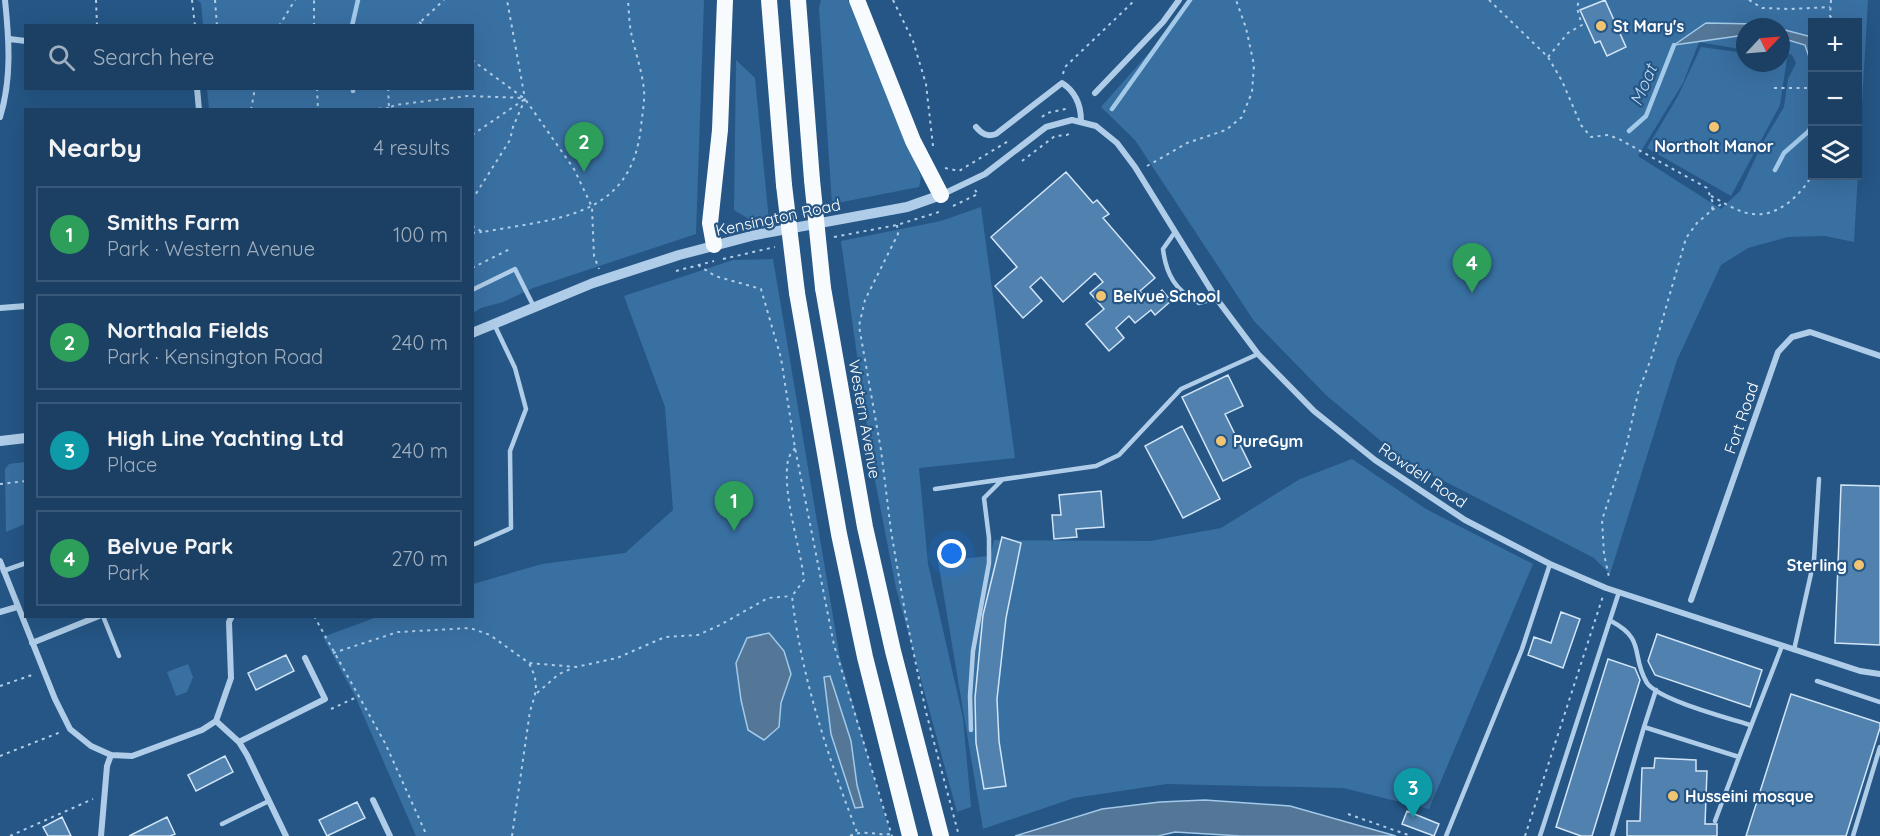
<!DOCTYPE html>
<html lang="en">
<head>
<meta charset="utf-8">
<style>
	body { margin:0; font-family:Quicksand,sans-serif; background:#25476a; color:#f1f3f6 }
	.controls { position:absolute; right:18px; top:18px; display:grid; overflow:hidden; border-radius:0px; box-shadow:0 6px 24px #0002 }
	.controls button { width:54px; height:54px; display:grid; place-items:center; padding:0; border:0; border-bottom:2px solid #3a5978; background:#1c4064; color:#f1f3f6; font:30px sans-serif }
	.compass { position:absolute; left:1736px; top:18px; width:54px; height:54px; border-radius:50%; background:#1c4064; box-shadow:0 6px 24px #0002; rotate:64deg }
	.you { position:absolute; left:952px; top:554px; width:21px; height:21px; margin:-15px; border:4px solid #fff; border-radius:50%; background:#1a73e8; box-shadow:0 0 0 9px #1a73e833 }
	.badge { display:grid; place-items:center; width:39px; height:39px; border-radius:50%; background:#f2c472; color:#fff; font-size:20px; font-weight:700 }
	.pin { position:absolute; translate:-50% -50px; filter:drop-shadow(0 2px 3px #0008) }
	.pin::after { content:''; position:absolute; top:32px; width:21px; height:18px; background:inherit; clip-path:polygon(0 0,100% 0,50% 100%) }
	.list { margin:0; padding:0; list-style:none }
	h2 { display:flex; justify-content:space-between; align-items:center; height:78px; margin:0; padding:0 24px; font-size:26px }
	h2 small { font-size:20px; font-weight:400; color:#a0afbf }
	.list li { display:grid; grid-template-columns:39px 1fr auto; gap:18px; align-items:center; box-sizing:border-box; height:96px; margin:0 12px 12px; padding:0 12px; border:2px solid #3a5978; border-radius:0px }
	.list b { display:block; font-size:22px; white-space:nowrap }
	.list p { margin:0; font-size:20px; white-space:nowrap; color:#a0afbf }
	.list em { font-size:20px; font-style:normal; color:#a0afbf }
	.icon { flex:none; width:33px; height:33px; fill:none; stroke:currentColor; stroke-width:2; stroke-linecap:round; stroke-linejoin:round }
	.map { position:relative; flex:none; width:1880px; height:836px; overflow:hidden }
	.search { position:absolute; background:#1c4064; box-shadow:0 6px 24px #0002; left:24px; top:24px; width:450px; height:66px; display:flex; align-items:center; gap:15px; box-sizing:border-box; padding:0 21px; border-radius:0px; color:#a0afbf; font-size:22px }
	.panel { position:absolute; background:#1c4064; box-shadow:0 6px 24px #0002; left:24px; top:108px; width:450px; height:510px; border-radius:0px }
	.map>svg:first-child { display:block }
</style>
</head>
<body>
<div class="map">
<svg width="1880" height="836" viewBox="0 0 1880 836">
	<rect width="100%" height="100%" fill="#255685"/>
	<path fill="#3970a2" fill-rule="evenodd" d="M197 0H704L696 234 533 288 503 302 481 308 473 313 472 110 209 109 207 89 472 88V26L203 25 201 3Z
		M821 0H848L921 177 919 187 832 204 819 8Z
		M1192 0H1868L1854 242 1825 236 1788 237 1748 248 1721 265 1677 360 1610 574 1594 558 1405 461 1327 396 1254 321 1135 140 1101 107 1170 29ZM1812 22H1858V176H1812ZM1745 27H1781V51L1792 55 1796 63 1788 79 1784 107 1763 142 1740 191 1721 209 1638 156 1683 83 1699 42 1745 50Z
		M1701 47 1745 53V63H1781V58H1787L1780 105 1731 196 1647 148 1678 96Z
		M736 60 755 78 769 221 754 222 734 210Z
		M981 207 1015 458 919 468 928 564 963 718 971 807 957 812 896 588 873 470 841 241 941 221Z
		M773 259 840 658 891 836H416L355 696 323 637 377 617 472 616 473 584 542 564 625 553 673 510 665 407 624 296 733 260Z
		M1352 459 1426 509 1533 564 1429 809 1343 788 1167 784 1074 798 983 829 938 561 990 556 994 540 1150 541 1221 528 1300 479Z
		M25 462V524L6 532 5 469 9 464Z
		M188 664 193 677 187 692 176 696 167 672Z"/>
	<path fill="#547697" stroke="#a3c9e9" stroke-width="1.5" d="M1706 23 1757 24 1771 27H1745V35L1674 45Z
		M1781 29 1812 37V66L1805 45 1781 38Z
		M769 633 784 651 791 674 781 703 779 727 764 740 748 730 741 700 736 663 747 638Z
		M830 676 851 741 857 785 863 807 855 808 831 734 824 677Z
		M1205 800 1290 806 1396 836H1241L1175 832 1158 836H1015L1102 809 1160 802Z"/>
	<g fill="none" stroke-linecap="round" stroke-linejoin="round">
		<path stroke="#a3c9e9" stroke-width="4.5" d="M352 26 358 0
			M353 88V91
			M1112 109 1190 0
			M1629 131 1646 116 1674 45
			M1775 170 1784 153 1809 131 1812 124"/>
	</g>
	<path fill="#5182af" stroke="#d2e5f6" stroke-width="1.5" d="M1605 0 1626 47 1607 56 1600 41 1595 43 1580 10Z
		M1066 172 1093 203 1097 200 1109 214 1103 218 1155 278 1140 291 1149 301 1162 290 1171 301 1155 315 1151 310 1135 323 1129 316 1116 328 1124 338 1109 351 1086 324 1104 309 1090 293 1103 282 1095 273 1063 302 1041 277 1030 287 1042 301 1023 318 995 286 1017 267 991 237Z
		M1228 375 1243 406 1225 414 1251 467 1223 481 1182 397Z
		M1182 426 1220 499 1183 518 1145 446Z
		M1841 485 1880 486V645L1835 643Z
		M1101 491 1104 527 1076 529 1077 537 1054 539 1052 515H1061L1059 495Z
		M1002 537 1021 543 1006 618 997 699 999 741 1006 786 984 789 976 743 975 698 983 615Z
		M1561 612 1580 619 1563 668 1528 655 1534 637 1551 643Z
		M1657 634 1762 670 1750 707 1655 675 1648 661Z
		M286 655 294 671 256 690 248 673Z
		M1608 659 1635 668 1640 680 1592 836H1581L1556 827Z
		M1791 694 1880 723V728L1846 836H1746Z
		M225 756 233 772 196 791 188 775Z
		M1655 758 1696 760V771H1707L1705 824H1717V836H1627V821H1640L1642 768H1654Z
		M357 802 365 818 327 836 319 820Z
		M1407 811 1439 824 1434 836 1402 824Z
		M62 817 71 836H48L43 827Z
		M167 817 175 834 170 836H129Z"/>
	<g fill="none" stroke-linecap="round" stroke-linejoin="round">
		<path stroke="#afcde8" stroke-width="2" stroke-dasharray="3 4.5" stroke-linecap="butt" d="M96 0 97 26
			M192 0 195 26
			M215 0 217 26
			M893 0 913 41 926 84 933 146
			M1489 0 1548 57 1562 81 1581 125 1591 137 1608 135 1619 139 1707 188 1713 203 1712 210 1697 223 1686 238 1652 356 1638 393 1626 448 1602 520 1604 554 1609 577
			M1749 0 1762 8 1790 9 1830 7
			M1831 0 1830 16 1835 22
			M419 22 425 26
			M279 26 295 0
			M314 26V0
			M416 26 444 0
			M1548 57 1568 33 1582 25 1577 8 1579 0
			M472 60 525 99 574 169 592 207 594 256 599 269
			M1063 74 1065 67 1135 0
			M317 88 318 110
			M388 88 389 108 395 105 467 96 524 98
			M1774 88H1812
			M251 110 255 88
			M356 110 389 108
			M1042 117 1047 113 1070 108
			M472 135 525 99
			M1022 161 1055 136 1067 135 1072 132
			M1147 166 1187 143 1226 130 1242 117 1252 92 1254 65 1246 28 1236 0
			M945 168 959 171 1010 140
			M1711 196C1723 202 1739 213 1753 214 1778 217 1801 195 1812 175
			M472 200 510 140 513 127 525 99 507 0
			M953 206 978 194 975 190
			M1712 210 1723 203
			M897 225 898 234 865 300 859 326 881 450 891 531 905 612 926 712 959 836
			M472 226 483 232C556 218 631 219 641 127 642 115 645 102 644 90 642 71 635 51 631 32 629 22 629 11 628 0
			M472 233 482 232
			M834 237 897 225 942 211
			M723 259 775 247
			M698 265 715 276 761 289 781 358 795 448 834 645 892 836
			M472 268 512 248
			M676 271 714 261
			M795 448C792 452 789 456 788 460 782 495 800 544 804 580L792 596C801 676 828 757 857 832
			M0 484 26 481
			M314 616 385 743 427 836
			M333 653 398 632 470 628 490 635 529 663 576 667 617 658 665 637 698 635 720 625 768 598 792 596
			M0 686 35 674
			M537 693 559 674 573 668
			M331 709 359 696
			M0 756 61 732
			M1348 814 1411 836
			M10 836 93 799
			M512 836 530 711C537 690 539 683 529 663
			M850 836C864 829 877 836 892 834
			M1525 836 1603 596"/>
		<path stroke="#afcde8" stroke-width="4.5" d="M1175 232 1163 249C1166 275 1176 291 1199 303L1216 298
			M472 290 515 269 534 307
			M935 489 1096 466 1119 455 1181 389 1258 354
			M475 544 511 528 510 451 526 409 515 368 494 324
			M3 571 26 563
			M103 616 119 656
			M1611 621C1647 640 1630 655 1647 683 1659 700 1728 718 1750 725
			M1794 650 1814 560 1819 479
			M1817 681 1880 702
			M1644 727 1656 690
			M971 730 970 696 973 651 989 563V538L984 498 1002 480
			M1715 821 1739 757
			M222 824 269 801
			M1446 836 1522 649 1550 564
			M1540 836 1619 592
			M1612 836 1644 727 1739 757 1782 646
			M1853 836 1880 747"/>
		<path stroke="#afcde8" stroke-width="6" d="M9 39 26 41
			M197 88 199 110
			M1095 93 1163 22 1179 0
			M0 117C12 79 9 39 5 0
			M976 127C982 134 987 137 996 134L1062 83C1076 92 1081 105 1081 121
			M941 195 985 174 1046 127 1072 120 1096 126 1117 143 1135 167 1216 298 1258 354 1314 411 1375 460 1465 520 1550 564 1606 588 1860 671 1880 674
			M0 308 26 306
			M0 561 55 699 70 729 91 746 111 755 132 756 202 730 216 721 231 678 229 622 232 616
			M1691 600 1778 352 1792 337 1810 332 1880 356
			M0 612 17 607
			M32 643 99 616
			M216 721 239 742 247 755 286 836
			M239 742 325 699 305 658
			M373 800 390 836
			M101 836 107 766 111 755"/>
		<path stroke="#afcde8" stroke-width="10" d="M472 333 593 283 679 255 755 235 907 207 941 195
			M0 441 26 438"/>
		<path stroke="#f8fbfe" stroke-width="16" d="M769 0 784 185
			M798 0 812 180
			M857 0 913 141 941 195
			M714 245 710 223 720 130 725 0
			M823 288 865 527 893 651 941 836
			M797 293 839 534 865 657 910 836"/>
		<path stroke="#f8fbfe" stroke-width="16" d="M812 180 823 288
			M784 185 797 293"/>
	</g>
	<g fill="#f2c472" stroke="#255685" stroke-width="2">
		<circle cx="1601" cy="26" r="6"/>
		<circle cx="1714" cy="127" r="6"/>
		<circle cx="1101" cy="296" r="6"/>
		<circle cx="1221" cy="441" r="6"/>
		<circle cx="1859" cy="565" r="6"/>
		<circle cx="1673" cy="796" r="6"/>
	</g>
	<g text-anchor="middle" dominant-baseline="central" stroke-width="4.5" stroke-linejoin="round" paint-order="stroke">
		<g font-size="16" font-weight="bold" fill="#fff" stroke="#255685" text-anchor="start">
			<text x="1613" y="26">St Mary's</text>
			<text x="1714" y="146" text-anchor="middle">Northolt Manor</text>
			<text x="1113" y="296">Belvue School</text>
			<text x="1233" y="441">PureGym</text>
			<text x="1847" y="565" text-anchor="end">Sterling</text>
			<text x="1685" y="796">Husseini mosque</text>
		</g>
		<g font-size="16" fill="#fff" stroke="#255685">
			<text transform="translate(778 217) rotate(-12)">Kensington Road</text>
			<text transform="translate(1741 418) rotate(-71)">Fort Road</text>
			<text transform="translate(865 419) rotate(80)">Western Avenue</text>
			<text transform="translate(1423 475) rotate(34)">Rowdell Road</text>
		</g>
		<g font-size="18" font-style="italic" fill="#bad7f0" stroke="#255685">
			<text transform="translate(1643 85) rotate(-67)">Moat</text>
		</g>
	</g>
</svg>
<div class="controls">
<button>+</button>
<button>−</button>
<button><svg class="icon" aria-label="layers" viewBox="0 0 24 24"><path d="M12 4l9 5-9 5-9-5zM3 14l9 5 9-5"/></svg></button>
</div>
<svg class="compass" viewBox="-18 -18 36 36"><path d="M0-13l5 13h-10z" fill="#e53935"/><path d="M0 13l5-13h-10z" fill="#a0afbf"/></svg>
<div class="you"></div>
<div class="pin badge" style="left:734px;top:531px;background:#2e9e5b">1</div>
<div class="pin badge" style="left:584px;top:172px;background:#2e9e5b">2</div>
<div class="pin badge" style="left:1413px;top:818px;background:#0f9aa8">3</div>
<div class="pin badge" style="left:1472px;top:293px;background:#2e9e5b">4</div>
<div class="search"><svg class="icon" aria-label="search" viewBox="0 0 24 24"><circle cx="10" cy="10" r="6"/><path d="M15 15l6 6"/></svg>Search here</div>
<section class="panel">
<h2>Nearby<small>4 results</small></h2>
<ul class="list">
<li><span class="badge" style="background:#2e9e5b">1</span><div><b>Smiths Farm</b><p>Park · Western Avenue</p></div><em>100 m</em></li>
<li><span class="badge" style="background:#2e9e5b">2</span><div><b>Northala Fields</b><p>Park · Kensington Road</p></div><em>240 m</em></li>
<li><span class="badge" style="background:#0f9aa8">3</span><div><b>High Line Yachting Ltd</b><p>Place</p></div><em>240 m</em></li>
<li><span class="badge" style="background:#2e9e5b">4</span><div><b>Belvue Park</b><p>Park</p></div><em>270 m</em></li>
</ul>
</section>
</div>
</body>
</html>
